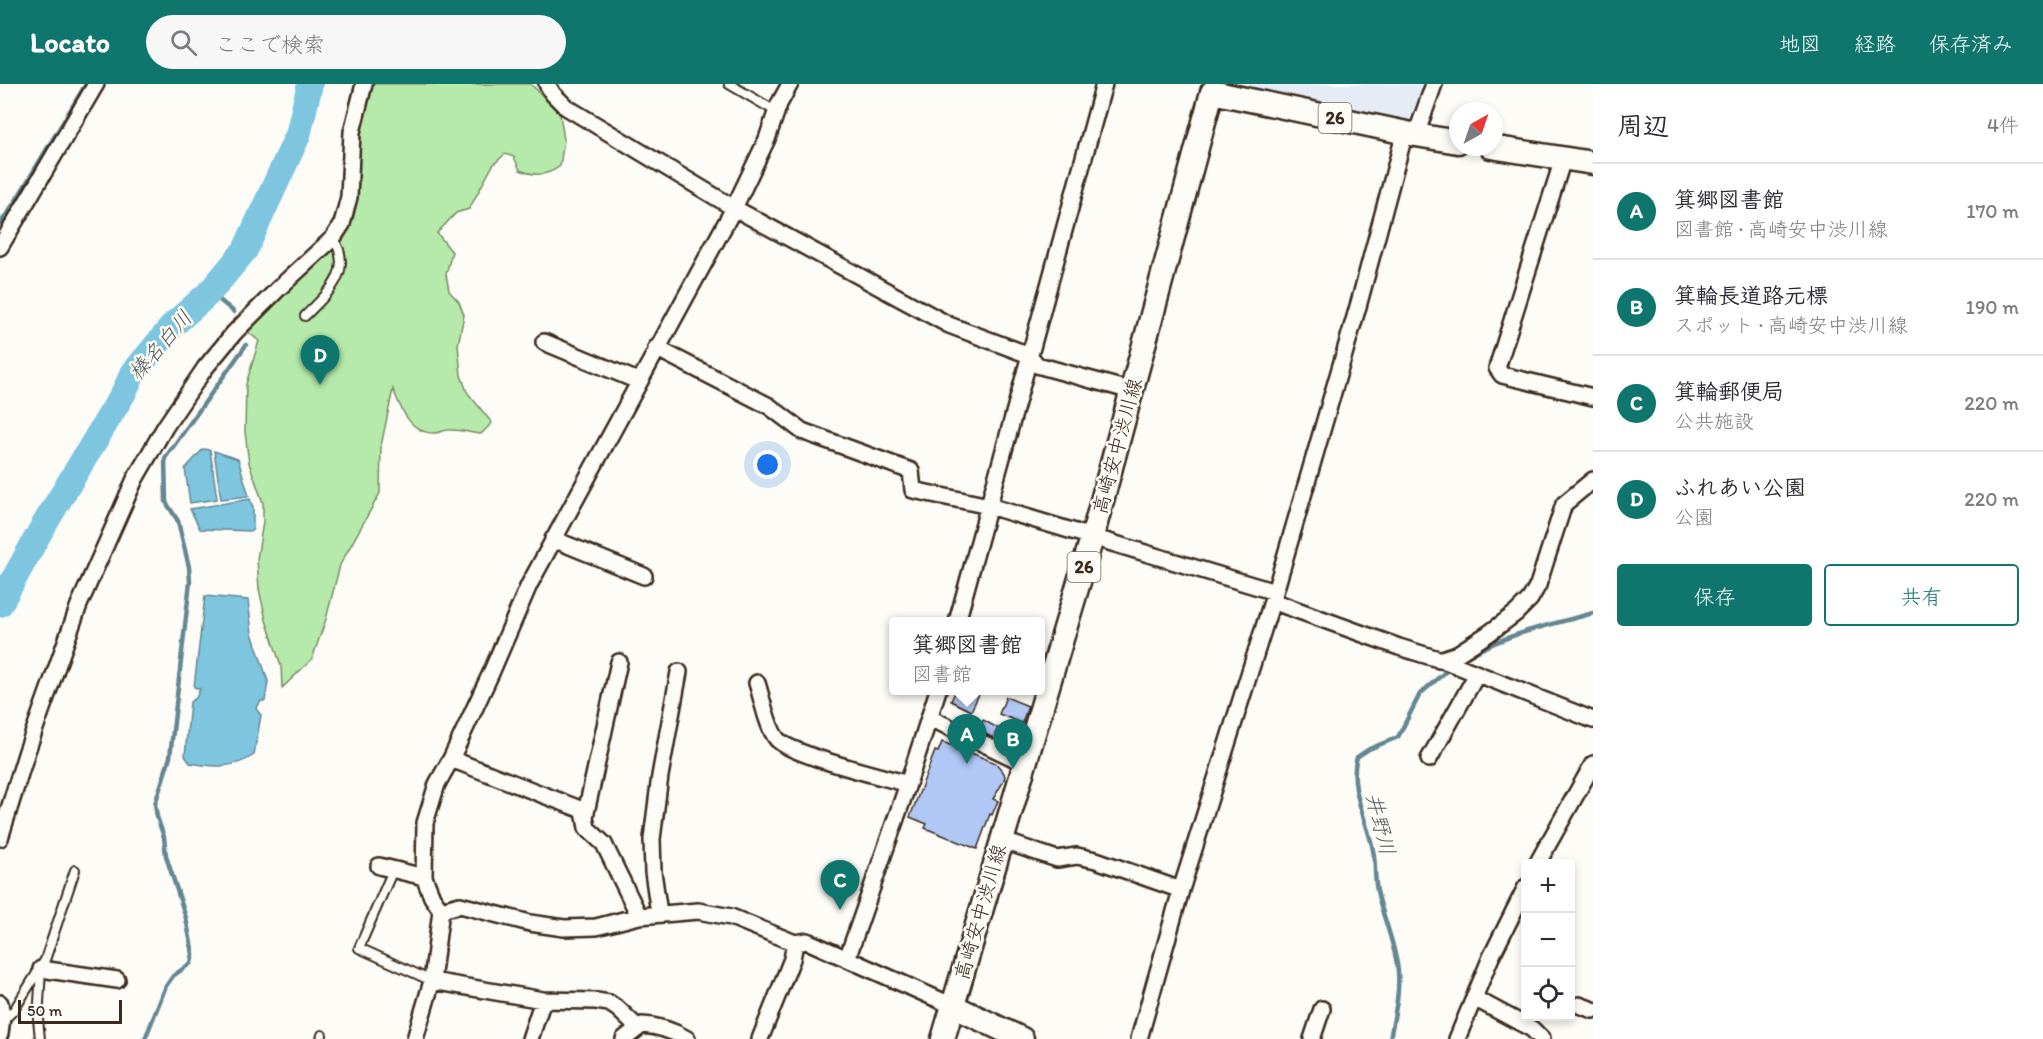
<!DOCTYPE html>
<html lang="ja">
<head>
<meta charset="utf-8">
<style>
	body { margin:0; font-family:Itim,"Klee One",sans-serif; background:#f7f7f7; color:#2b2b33 }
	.controls { position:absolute; right:18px; bottom:18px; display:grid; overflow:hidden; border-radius:6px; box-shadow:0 3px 9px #0003 }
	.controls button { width:54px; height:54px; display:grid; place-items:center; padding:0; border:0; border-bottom:2px solid #e1e1e2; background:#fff; color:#2b2b33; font:30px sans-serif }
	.compass { position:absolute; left:1449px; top:18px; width:54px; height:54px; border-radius:50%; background:#fff; box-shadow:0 3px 9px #0003; rotate:40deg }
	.scale { position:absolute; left:18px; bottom:15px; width:104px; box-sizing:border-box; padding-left:6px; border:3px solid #3b2a1e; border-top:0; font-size:16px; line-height:21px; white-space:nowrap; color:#3b2a1e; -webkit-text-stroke:4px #fdfcf7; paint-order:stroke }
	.you { position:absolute; left:768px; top:381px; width:21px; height:21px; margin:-15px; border:4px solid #fff; border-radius:50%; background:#1a73e8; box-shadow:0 0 0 9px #1a73e833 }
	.badge { display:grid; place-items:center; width:39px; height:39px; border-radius:50%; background:#0f766e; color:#fff; font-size:20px; font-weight:700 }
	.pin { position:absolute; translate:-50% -50px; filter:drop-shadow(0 2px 3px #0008) }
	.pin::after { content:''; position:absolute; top:32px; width:21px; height:18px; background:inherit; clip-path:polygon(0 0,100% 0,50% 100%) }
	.popup { position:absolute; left:889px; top:533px; width:156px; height:78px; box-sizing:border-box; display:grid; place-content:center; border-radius:6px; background:#fff; filter:drop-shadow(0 2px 4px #0005); font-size:20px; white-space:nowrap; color:#7c7c81 }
	.popup b { font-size:22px; color:#2b2b33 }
	.popup::after { content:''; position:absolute; left:50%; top:100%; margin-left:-12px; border:12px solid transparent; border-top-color:#fff }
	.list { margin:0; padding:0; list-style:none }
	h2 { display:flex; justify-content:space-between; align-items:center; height:78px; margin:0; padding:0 24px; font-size:26px }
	h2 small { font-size:20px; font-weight:400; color:#7c7c81 }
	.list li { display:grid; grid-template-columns:39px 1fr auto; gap:18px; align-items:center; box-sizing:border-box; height:96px; padding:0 24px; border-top:2px solid #e1e1e2 }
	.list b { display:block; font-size:22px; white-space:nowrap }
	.list p { margin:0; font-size:20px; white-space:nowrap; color:#7c7c81 }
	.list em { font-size:20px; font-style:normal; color:#7c7c81 }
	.actions { display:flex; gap:12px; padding:18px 24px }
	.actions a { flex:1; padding:14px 0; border:2px solid #0f766e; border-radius:6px; text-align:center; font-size:21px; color:#0f766e }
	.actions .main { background:#0f766e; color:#fff }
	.icon { flex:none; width:33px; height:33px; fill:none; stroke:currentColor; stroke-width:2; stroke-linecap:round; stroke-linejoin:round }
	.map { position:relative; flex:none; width:1593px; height:955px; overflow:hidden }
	header { display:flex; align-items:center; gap:36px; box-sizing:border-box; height:84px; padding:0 30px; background:#0f766e; color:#fff }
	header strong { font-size:28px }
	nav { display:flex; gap:33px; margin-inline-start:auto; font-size:21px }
	.search { width:420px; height:54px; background:#f7f7f7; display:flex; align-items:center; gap:15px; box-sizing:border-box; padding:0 21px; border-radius:33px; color:#7c7c81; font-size:22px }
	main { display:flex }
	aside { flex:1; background:#fff }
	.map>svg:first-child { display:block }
</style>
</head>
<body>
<header>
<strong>Locato</strong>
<div class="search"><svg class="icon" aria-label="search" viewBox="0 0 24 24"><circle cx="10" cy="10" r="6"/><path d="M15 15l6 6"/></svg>ここで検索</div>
<nav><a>地図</a><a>経路</a><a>保存済み</a></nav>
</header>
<main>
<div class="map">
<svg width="1593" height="955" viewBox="0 0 1593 955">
	<rect width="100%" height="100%" fill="#fdfcf7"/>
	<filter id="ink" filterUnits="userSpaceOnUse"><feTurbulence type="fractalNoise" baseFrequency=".0167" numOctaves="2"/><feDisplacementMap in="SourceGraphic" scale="12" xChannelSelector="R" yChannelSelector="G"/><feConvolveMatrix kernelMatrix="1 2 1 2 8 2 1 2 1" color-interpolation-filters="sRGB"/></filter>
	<g filter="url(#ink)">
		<path fill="#e6ecf6" d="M1223 0H1424L1410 40Z"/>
		<path fill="#b5eaab" stroke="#788a64" stroke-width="1.5" d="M371 0H531L560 30 564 56 560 82C548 92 534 92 520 86L514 73 505 70 493 81 469 125 456 129 437 149 452 168 446 190 449 207 459 218 464 231 458 261 461 291 467 308 492 339 481 350C471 349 459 345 448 346 444 346 439 349 435 349 410 350 400 323 393 305L381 362 380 409 340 481 326 535 312 575 282 604 281 582 266 536 259 505 257 475 263 438V419L249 379 245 348 246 300 259 257 243 244 328 164Z"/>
		<path fill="#7ec5df" stroke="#638792" stroke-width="1.5" d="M203 365 210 366 217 415 190 419 185 385Z
			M214 367 238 375 249 412 221 415Z
			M250 415 253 423V445L251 447 200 445 190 425Z
			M205 512 248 516 252 549 268 597 265 617H261L256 625 261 631 254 671C234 685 213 683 190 679L185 672 190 618 196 614 200 605 194 603Z"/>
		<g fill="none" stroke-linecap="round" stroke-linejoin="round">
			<path stroke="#638792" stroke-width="4.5" d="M0 140 17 115 86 0
				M210 208 234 228
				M1458 579C1497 551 1548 542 1593 529
				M145 955 166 902 173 892 191 879 193 870 186 834 166 772 164 753 157 733 155 720 170 673 190 498 189 483 178 437 166 418 165 374 246 261
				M1390 955C1394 933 1400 909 1398 887 1395 859 1383 834 1377 807 1374 793 1376 779 1373 766 1367 735 1348 704 1357 673L1369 665 1398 653 1420 610 1451 583"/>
			<path stroke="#7ec5df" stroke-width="26" d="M0 520 41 446 124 308 133 289 174 240 210 208 245 166 298 51 310 0"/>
		</g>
		<path fill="#b1c7f5" stroke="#3b2a1e" stroke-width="1.5" d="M956 606H981L971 627 951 617Z
			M1006 613 1028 622 1022 639 999 630Z
			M983 636 998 644 993 654 978 646Z
			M942 658 961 665 962 662 972 666 971 669 996 679 1004 689 1005 693 1002 700 993 715 998 717 992 731 990 730 977 765 925 744 927 740 910 733 935 667 938 668Z"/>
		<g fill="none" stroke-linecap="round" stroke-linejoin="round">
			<g stroke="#3b2a1e" stroke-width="12">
				<path id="service" d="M729 0 777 28
					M305 232C327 210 355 187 333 154
					M393 786 359 864 432 897
					M2 933 8 932 14 926 45 876 75 786
					M40 955 38 935 41 886
					M321 955 322 951"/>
			</g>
			<g stroke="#3b2a1e" stroke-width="20">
				<path id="minor" d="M547 0 553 10 566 23 734 124 949 241 1029 271 1037 281 1132 307
					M1416 51 1434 0
					M1563 75 1497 284 1502 291 1593 313
					M0 163 96 0
					M544 258 638 297
					M656 264 769 322 802 347 911 387 913 406 989 422 1275 508
					M553 455 644 492
					M1272 517 1399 563 1448 578 1593 636
					M957 538 1104 0
					M1439 576 1457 570 1488 550 1516 529 1530 515 1538 501 1564 420 1593 396
					M619 578 585 733 587 744 604 760 639 832
					M757 599C762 614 767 643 777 655 790 671 884 693 908 700
					M930 634 1024 679
					M451 675 585 727
					M1429 675 1477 590
					M0 754 27 667 79 521 135 395 165 343 205 284 234 249 279 204 333 154 342 140 349 113 352 48 364 0
					M1001 756 1057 775 1077 772 1096 776 1181 806
					M1537 780 1593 680
					M379 782 424 793
					M441 826 460 821 530 839 564 844 596 843 639 832 698 827 731 833 795 859
					M659 829 653 788 652 755 660 692 679 588
					M847 875 908 700 938 606
					M41 885 117 896
					M432 897 543 916 596 917 609 919 618 925 637 943
					M1474 914 1532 945 1542 955
					M0 919 2 933 0 950
					M1579 921 1593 926
					M415 955 432 897 441 826 432 813 424 793 425 739 437 700 451 675 491 589 529 501 734 124 767 55 779 20 790 0
					M530 955 543 916
					M624 955 642 941C659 942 672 946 687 955
					M760 955 792 875 795 859 807 857 953 922
					M1139 955 1181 806 1275 508 1359 219 1405 48
					M1312 955 1322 925
					M1457 955 1491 873 1526 803"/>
			</g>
			<g stroke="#3b2a1e" stroke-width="27">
				<path id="primary" d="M1491 63 1593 79
					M953 922 1022 955
					M943 955 1092 454 1212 8 1416 51 1458 58"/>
			</g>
			<use href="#service" stroke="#fdfcf7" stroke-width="8"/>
			<use href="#minor" stroke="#fdfcf7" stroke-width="15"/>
			<use href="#primary" stroke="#fdfcf7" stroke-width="22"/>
		</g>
	</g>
	<g text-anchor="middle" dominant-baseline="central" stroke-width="5" stroke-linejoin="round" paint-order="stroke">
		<g fill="#fdfcf7" stroke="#75695f" stroke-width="1.5">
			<rect x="1318.5" y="19" width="33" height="30" rx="4.5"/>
			<rect x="1067.5" y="468" width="33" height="30" rx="4.5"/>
		</g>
		<g font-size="18" font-weight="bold" fill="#3b2a1e">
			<text x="1335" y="34">26</text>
			<text x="1084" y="483">26</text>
		</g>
		<g font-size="20" fill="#3b2a1e" stroke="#fdfcf7">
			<text transform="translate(1117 362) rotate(-75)">高崎安中渋川線</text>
			<text transform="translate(980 828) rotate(-74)">高崎安中渋川線</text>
		</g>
		<g font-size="21" font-style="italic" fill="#4f5858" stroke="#fdfcf7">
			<text transform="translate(160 261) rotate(-49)">榛名白川</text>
			<text transform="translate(1381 740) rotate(76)">井野川</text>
		</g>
	</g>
</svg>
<div class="controls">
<button>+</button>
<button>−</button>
<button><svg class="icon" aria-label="locate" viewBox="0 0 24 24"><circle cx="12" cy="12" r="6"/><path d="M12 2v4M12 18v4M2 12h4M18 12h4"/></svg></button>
</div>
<svg class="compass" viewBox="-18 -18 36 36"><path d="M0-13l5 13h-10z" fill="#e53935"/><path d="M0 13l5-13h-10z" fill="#7c7c81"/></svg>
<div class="scale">50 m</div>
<div class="you"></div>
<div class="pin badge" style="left:967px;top:680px">A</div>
<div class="popup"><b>箕郷図書館</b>図書館</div>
<div class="pin badge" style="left:1013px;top:685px">B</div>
<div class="pin badge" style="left:840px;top:826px">C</div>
<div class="pin badge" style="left:320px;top:301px">D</div>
</div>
<aside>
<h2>周辺<small>4件</small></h2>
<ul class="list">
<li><span class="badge">A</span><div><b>箕郷図書館</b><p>図書館 · 高崎安中渋川線</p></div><em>170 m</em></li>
<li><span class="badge">B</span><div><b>箕輪長道路元標</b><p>スポット · 高崎安中渋川線</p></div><em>190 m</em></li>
<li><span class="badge">C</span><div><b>箕輪郵便局</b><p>公共施設</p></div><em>220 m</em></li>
<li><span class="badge">D</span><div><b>ふれあい公園</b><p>公園</p></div><em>220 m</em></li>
</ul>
<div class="actions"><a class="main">保存</a><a>共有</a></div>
</aside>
</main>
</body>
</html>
